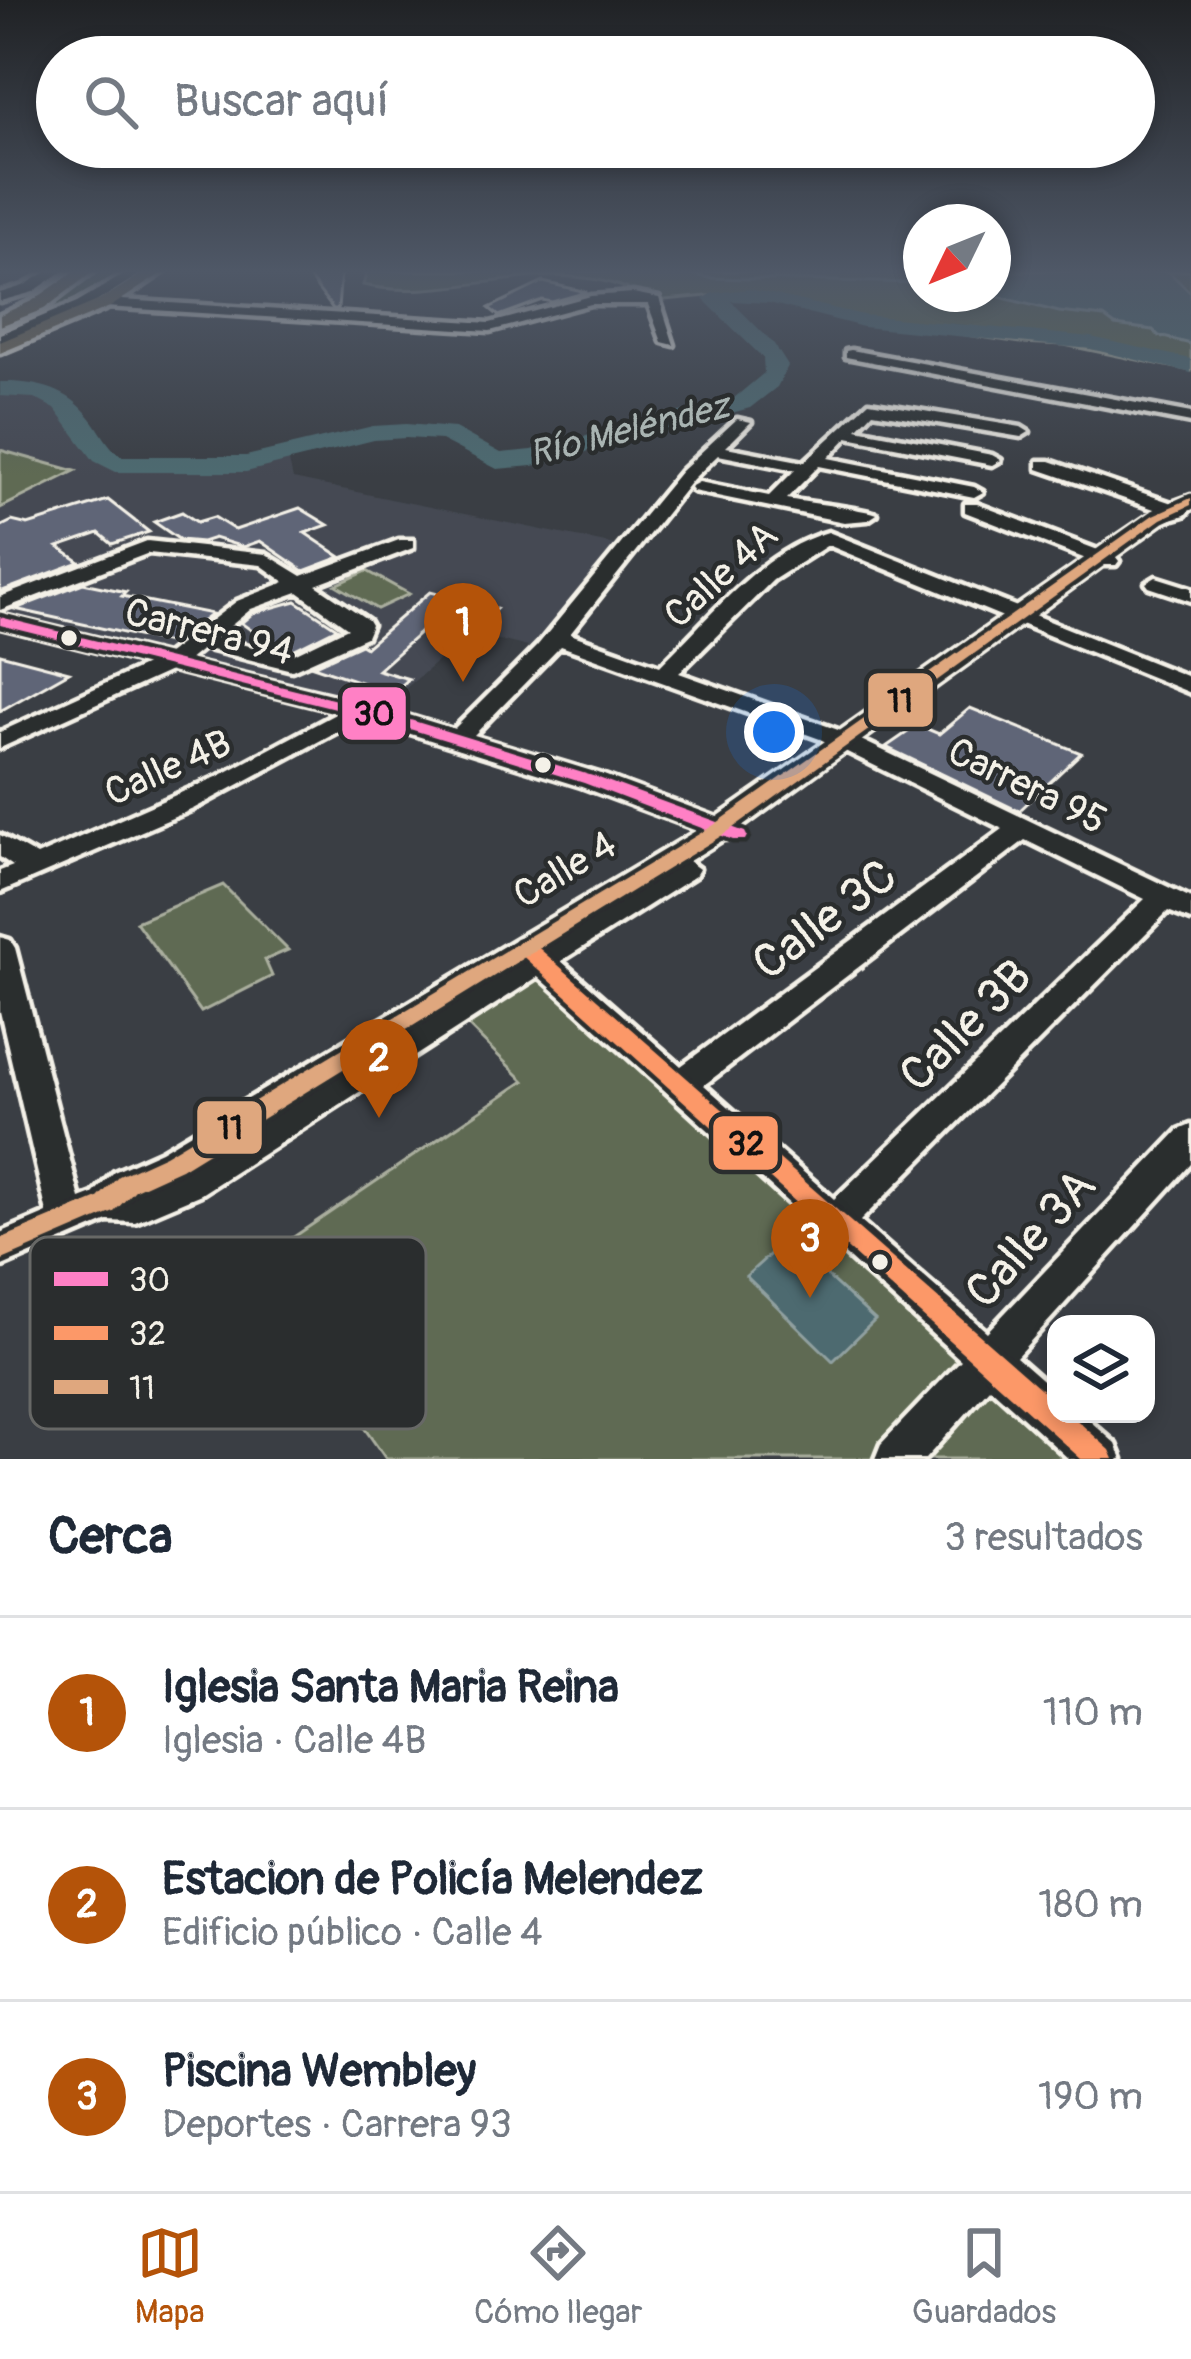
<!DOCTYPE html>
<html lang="es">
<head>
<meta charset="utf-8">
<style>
	body { margin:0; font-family:Pangolin,sans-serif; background:#f2f2f3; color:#1f2937 }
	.controls { position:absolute; right:36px; bottom:36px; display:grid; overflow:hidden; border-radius:24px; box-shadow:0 6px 18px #0003 }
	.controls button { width:108px; height:108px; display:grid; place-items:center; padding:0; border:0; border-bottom:3px solid #e0e1e3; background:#fff; color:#1f2937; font:60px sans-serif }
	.compass { position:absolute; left:903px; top:204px; width:108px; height:108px; border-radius:50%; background:#fff; box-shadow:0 6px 18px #0003; rotate:227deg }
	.you { position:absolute; left:774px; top:732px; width:42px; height:42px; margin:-30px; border:9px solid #fff; border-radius:50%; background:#1a73e8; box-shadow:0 0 0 18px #1a73e833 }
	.badge { display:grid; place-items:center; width:78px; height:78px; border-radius:50%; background:#b45309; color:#fff; font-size:39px; font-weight:700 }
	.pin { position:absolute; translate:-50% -99px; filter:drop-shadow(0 3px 6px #0008) }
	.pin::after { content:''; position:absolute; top:63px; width:42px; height:36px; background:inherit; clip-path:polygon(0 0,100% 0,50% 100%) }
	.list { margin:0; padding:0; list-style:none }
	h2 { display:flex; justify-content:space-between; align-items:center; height:156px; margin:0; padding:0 48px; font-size:51px }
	h2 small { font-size:39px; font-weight:400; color:#747a83 }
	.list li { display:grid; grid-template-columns:78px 1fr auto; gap:36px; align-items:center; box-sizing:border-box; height:192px; padding:0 48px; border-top:3px solid #e0e1e3 }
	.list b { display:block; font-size:45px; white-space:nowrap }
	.list p { margin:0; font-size:39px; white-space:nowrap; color:#747a83 }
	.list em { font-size:39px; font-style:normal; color:#747a83 }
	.icon { flex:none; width:66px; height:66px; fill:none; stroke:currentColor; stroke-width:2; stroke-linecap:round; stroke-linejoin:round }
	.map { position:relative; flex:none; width:1191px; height:1459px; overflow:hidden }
	.search { position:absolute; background:#fff; box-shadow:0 6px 18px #0003; left:36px; right:36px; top:36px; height:132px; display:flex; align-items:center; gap:30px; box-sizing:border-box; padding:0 42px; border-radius:66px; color:#747a83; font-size:45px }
	.sheet { height:732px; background:#fff }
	nav { display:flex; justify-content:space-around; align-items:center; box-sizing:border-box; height:168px; border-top:3px solid #e0e1e3; background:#fff; font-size:33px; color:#747a83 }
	nav a { display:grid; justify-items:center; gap:6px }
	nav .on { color:#b45309 }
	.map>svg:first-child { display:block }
</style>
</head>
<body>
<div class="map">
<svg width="1191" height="1459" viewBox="0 0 1191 1459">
	<rect width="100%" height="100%" fill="#3a3e44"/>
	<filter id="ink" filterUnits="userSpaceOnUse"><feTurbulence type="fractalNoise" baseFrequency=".00833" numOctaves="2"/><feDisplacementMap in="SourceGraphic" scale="24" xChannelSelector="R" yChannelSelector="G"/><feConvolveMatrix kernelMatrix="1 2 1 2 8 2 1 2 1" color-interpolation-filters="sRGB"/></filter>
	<g filter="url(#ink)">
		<path fill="#454a53" d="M0 271H87L16 315 0 312Z
			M32 387 52 395 80 420 98 454 116 464 207 466 288 457 293 479 630 548 545 651 470 633 376 714 0 621V389Z"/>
		<path fill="#5f6b53" stroke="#aaae9e" stroke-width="3" d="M87 271H139L0 339V321Z
			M367 271H921V294H993V271H1191V371L1064 345 1021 343 827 315 797 302 729 294 654 301 609 297 626 288C540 255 450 304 363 285Z
			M0 450 75 471 0 508Z
			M367 571 409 594 377 609 336 585Z
			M223 885 288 950 265 960 272 976 201 1012 136 922Z
			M540 960 1101 1459H386L251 1266 524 1081 456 1014Z"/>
		<path fill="#4d6a70" stroke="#90a0a0" stroke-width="3" d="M993 271H1168L1191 293V344L1159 336 1153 330 1115 325 1104 317 1059 312 987 294H993Z
			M787 1239 875 1320 833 1361 746 1276Z"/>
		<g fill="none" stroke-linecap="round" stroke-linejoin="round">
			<path stroke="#90a0a0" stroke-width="3" d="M538 271H607
				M672 271 711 278 921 283
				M56 299 98 271"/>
			<path fill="#4d6a70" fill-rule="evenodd" d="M750 289 863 315 1091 337 1191 359V373L1091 349 863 327 769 303 731 301 774 344 788 366 777 387 750 408 533 466 497 469 441 440 406 438 374 440 246 472H116L94 461 55 409 34 398 0 396V382C34 381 68 388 90 417 101 430 107 446 121 456H246L373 426 406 424 455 428 501 453 532 450 734 398 764 373 763 358 703 299 713 293Z"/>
		</g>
		<path fill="#5f6577" stroke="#f4f1e8" stroke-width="3" d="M304 271H341L338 309H333Z
			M543 282 587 292 552 302 542 300 499 316 489 308Z
			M108 500 149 532 112 544 99 533 58 547 80 562 0 592V527L12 521 28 525Z
			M300 508 328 525 305 533 341 557 304 571 260 541 243 547 214 538 202 542 180 540 154 522 182 512 197 522 214 517 235 530Z
			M83 583 126 592 122 596 212 614 173 644 15 609Z
			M430 592 496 609 470 633 431 623 378 670 409 679 393 693 313 666 361 644 366 647Z
			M296 601 337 628 291 651 282 645 275 647 241 623 253 613Z
			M0 654 69 672 0 711Z
			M970 708 1081 753 1019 811 886 747 918 725 939 734Z"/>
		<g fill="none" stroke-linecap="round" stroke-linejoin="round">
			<g stroke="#f4f1e8" stroke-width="9">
				<path id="minor" d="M48 271H63L33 292 0 301V293L23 286Z
					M130 271H145L87 308 0 343V334L77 302Z
					M633 293 659 298 674 345 662 342 648 304H591L490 331 106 307 99 303 106 299 490 323 591 296Z
					M851 350 1191 413V423L846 357V351Z
					M869 402 1021 427 1029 432 1021 437 873 412 857 429 992 455 1001 460 992 465 848 437 828 458 974 487 983 492 974 497 819 466 786 499C803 502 870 510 877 514L868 520 844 522 693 491 690 487 699 482 769 496 795 470 718 455 693 479 570 634 660 666C709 619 760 551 828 532L1017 607 1086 559 965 512V504H977L1098 550 1157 510 1038 469V461H1050L1172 503 1191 496V508L1185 515 1164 521 1115 556 1119 561 1116 565H1102L1034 615 1191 678V693L1021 624 861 740 1191 898V920L1168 911 860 1221 987 1332 1179 1130 1191 1125V1164L1016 1357 1056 1392V1414H1082L1116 1444 1122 1459H1069L990 1387 925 1459H875L881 1444 961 1360 539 976 201 1194 135 1222 108 1221 0 1267V1233L47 1213 0 1011V937L10 940 15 948 80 1199 93 1194 114 1172 161 1151 699 830 581 786 362 718 193 809 0 892V871L13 866 0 857V835L37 856 219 776 339 712 172 670 0 748V732L148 664 0 627V615L166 655 237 601 285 582 261 565 149 553 0 610V597L147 541 266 554 302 576 399 540H413V548L316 585 368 620 371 625 366 637 292 670 203 648 187 661 368 704 453 730 537 646 681 471 737 419 751 422 726 447 804 462ZM828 545 1003 617 841 731 679 673 773 580ZM298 592 348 628 290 656 216 638 251 609ZM561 646 820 739 826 742 717 818 599 774 473 736ZM845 751 1003 829 681 1066 561 961 695 876 699 869 688 861 723 839 738 838 742 832 740 828ZM1025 840 1145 899 834 1199 704 1085Z
					M1156 577 1191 588V601L1149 587 1146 583Z"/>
			</g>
			<g stroke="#f4f1e8" stroke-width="9">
				<path id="major" d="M76 271H94L44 309 0 326V315L32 301Z
					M147 271H165L112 306 0 353V342L100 300Z"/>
			</g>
			<use href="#minor" fill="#2a2d2e" fill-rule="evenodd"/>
			<use href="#major" fill="#746b52" fill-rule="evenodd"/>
			<g stroke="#2a2d2e" stroke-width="9">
				<path id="bus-1" d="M0 617 381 711 596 777 745 832 747 836 745 840H733L584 783 371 717 0 625Z"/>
			</g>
			<g stroke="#2a2d2e" stroke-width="9">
				<path id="bus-2" d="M525 940 532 942 1056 1402V1414H1070L1110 1450 1114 1459H1081L518 952 516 947 518 942Z"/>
			</g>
			<g stroke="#2a2d2e" stroke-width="9">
				<path id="bus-3" d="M1191 498V505L1161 519 726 833 181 1169 135 1190 114 1212 0 1261V1239L98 1198 119 1176 165 1155 714 825 1153 515Z"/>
			</g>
			<use href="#bus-1" fill="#ff80c5" fill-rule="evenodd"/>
			<use href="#bus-2" fill="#fc9868" fill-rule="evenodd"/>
			<use href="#bus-3" fill="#dfa77e" fill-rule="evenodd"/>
		</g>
	</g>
	<linearGradient id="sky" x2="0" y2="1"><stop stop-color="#202225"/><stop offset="0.57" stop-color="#4f5867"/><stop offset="1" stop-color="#4f5867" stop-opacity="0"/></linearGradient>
	<rect width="1191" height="476" fill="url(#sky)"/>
	<g fill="#f4f1e8" stroke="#2a2d2e" stroke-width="4.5">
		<circle cx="69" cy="638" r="10"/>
		<circle cx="543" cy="765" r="10"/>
		<circle cx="880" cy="1262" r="10"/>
	</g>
	<g text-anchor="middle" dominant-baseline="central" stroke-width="9" stroke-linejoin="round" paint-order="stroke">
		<g font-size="36" font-style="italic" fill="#a9b4b2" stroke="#2a2d2e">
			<text transform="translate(629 430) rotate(-14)">Río Meléndez</text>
		</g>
		<g font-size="39" fill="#f4f1e8" stroke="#2a2d2e">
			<text transform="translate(721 575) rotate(-42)">Calle 4A</text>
			<text transform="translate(209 632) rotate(14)">Carrera 94</text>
			<text transform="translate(168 768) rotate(-24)">Calle 4B</text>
			<text transform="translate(1027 786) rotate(26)">Carrera 95</text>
			<text transform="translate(565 870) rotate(-31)">Calle 4</text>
		</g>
		<g font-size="48" fill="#f4f1e8" stroke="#2a2d2e">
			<text transform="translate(825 920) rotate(-37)">Calle 3C</text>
			<text transform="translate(966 1026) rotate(-45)">Calle 3B</text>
			<text transform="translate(1031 1239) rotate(-48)">Calle 3A</text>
		</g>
	</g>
	<rect x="30" y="1237" width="396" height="192" rx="18" fill="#2a2d2e" stroke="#676866" stroke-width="3"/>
	<rect x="54" y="1272" width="54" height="14" fill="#ff80c5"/>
	<rect x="54" y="1326" width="54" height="14" fill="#fc9868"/>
	<rect x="54" y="1380" width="54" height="14" fill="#dfa77e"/>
	<g font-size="33" fill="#f4f1e8">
		<text x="129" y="1291">30</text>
		<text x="129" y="1345">32</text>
		<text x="129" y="1399">11</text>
	</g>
	<g stroke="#2a2d2e" stroke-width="4.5">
		<rect x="866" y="671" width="69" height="58" rx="12" fill="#dfa77e"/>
		<rect x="340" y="685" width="68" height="57" rx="12" fill="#ff80c5"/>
		<rect x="195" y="1099" width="69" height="57" rx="12" fill="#dfa77e"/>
		<rect x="711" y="1114" width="69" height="58" rx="12" fill="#fc9868"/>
	</g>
	<g font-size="33" text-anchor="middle" font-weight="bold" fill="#111">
		<text x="900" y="712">11</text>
		<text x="374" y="725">30</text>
		<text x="230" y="1139">11</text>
		<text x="746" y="1155">32</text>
	</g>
</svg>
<div class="controls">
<button><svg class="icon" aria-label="layers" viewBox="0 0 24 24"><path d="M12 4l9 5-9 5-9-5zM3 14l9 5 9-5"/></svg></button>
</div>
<svg class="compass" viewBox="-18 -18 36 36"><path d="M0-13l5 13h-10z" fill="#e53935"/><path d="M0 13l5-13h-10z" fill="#747a83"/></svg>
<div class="you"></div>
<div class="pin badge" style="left:463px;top:682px">1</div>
<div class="pin badge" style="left:379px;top:1118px">2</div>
<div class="pin badge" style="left:810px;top:1298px">3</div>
<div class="search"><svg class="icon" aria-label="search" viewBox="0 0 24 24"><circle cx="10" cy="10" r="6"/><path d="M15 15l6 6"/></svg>Buscar aquí</div>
</div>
<section class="sheet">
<h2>Cerca<small>3 resultados</small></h2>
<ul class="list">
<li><span class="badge">1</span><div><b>Iglesia Santa Maria Reina</b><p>Iglesia · Calle 4B</p></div><em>110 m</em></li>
<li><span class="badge">2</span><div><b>Estacion de Policía Melendez</b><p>Edificio público · Calle 4</p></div><em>180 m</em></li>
<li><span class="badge">3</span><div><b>Piscina Wembley</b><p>Deportes · Carrera 93</p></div><em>190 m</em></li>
</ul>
</section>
<nav>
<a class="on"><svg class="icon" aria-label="map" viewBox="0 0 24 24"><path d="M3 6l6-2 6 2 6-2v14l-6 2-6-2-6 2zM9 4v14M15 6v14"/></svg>Mapa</a>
<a><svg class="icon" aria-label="directions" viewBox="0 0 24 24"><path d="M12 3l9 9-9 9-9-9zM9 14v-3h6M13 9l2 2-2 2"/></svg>Cómo llegar</a>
<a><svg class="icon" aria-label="saved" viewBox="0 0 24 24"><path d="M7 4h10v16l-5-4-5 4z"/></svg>Guardados</a>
</nav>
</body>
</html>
